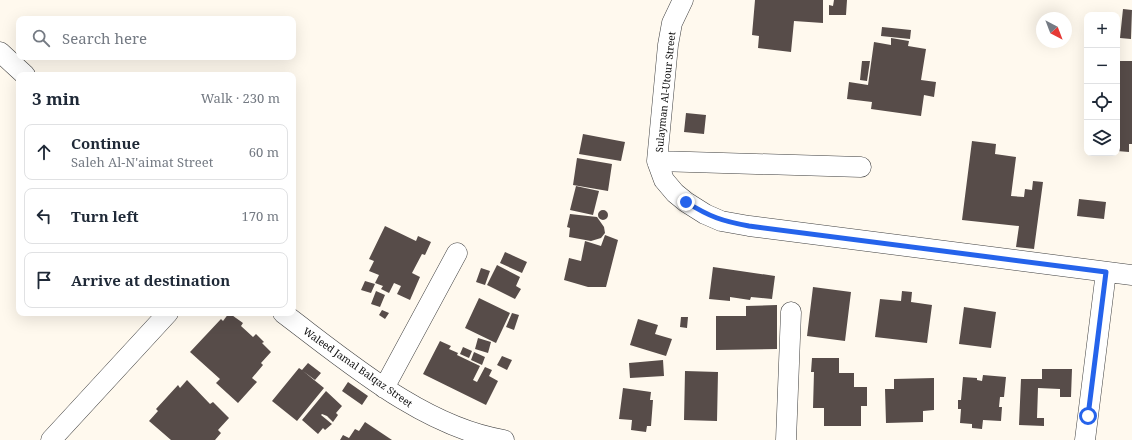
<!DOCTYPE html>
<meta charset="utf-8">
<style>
:root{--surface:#fff;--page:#f2f2f3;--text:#1f2937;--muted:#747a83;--line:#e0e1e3}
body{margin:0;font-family:"Noto Serif",serif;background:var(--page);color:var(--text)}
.controls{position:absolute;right:12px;top:12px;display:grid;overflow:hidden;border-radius:8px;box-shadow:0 4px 16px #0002}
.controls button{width:36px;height:36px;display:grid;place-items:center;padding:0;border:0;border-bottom:1px solid var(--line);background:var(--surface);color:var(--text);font:20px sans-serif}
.compass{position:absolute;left:1036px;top:12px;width:36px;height:36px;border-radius:50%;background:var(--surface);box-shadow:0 4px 16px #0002;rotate:138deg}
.stop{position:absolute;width:12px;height:12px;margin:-9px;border:3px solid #2563eb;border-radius:50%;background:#fff}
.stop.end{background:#2563eb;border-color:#fff;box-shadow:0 1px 4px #0008}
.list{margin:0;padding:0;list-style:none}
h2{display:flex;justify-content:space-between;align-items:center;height:52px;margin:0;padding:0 16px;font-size:17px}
h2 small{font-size:13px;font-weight:400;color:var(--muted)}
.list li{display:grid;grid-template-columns:26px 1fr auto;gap:12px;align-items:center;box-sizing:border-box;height:56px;margin:0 8px 8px;padding:0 8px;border:1px solid var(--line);border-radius:8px}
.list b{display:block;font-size:15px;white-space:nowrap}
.list p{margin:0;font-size:13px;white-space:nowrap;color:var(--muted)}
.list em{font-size:13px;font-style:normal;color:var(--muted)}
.icon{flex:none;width:22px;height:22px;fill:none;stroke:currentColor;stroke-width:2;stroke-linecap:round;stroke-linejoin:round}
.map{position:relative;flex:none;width:1132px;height:440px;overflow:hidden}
.search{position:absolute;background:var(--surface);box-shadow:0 4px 16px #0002;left:16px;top:16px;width:280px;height:44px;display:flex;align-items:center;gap:10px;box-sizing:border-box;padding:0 14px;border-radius:8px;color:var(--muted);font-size:15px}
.panel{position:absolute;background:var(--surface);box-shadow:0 4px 16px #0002;left:16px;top:72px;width:280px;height:244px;border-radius:8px}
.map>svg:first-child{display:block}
.building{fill:#574c49}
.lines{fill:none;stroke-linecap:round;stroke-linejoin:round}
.minor-casing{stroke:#404040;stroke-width:21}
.minor{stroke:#fff;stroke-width:20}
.route{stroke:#2563eb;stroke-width:5}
.labels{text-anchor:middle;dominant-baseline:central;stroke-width:4;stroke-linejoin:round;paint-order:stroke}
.street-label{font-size:10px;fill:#0d0d0d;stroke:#fff}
</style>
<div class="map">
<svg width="1132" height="440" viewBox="0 0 1132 440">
<rect width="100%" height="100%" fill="#fff9ee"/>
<!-- building -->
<path class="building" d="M755,0H823V23L794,21L791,52L758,48L759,36L752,35Z
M834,0H847L846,15H829V5L833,6Z
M1123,9L1132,10L1131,39L1120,38Z
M882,27L911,30L910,39L881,36Z
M891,38L909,41L908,46L926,49L921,80L936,82L934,97L924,95L921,116L871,109L872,102L847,99L849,82L868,85L874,42L891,45Z
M862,61H870L867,81L860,80Z
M1120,61H1132V144H1129V152L1117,151V81H1119Z
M686,113L706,115L704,134L684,132Z
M583,134L625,142L621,161L579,154Z
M972,141L996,144L995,154L1016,157L1011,196L1024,197L1025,189L1032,190L1033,181L1043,182L1034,249L1016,247L1019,226L962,220Z
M577,158L612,164L608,191L573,185Z
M576,186L599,191L593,215L570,210Z
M1079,199L1106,202L1104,219L1077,216Z
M598 215a5 5 0 1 1 10 0a5 5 0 1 1-10 0Z
M570,214L597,217L604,227L605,233L601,238L591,241L569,237L570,228L567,227Z
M385,226L416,241L418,236L431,242L425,255L422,254L412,273L420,277L410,300L397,294L401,286L394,283L389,293L381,289L383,286L375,283L379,275L369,271L374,261L369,259Z
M605,235L618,240L606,287H588L564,280L569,258L581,261L585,241L601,246Z
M505,252L527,262L522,273L500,263Z
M497,265L520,277L516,286L521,289L515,299L487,285Z
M713,267L775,276L772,299L751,297L750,300L730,297V301L709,299Z
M481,268L490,271L485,285L476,282Z
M365,281L375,284L371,293L361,290Z
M813,287L851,292L845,341L807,336Z
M376,291L385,295L380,307L371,304Z
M902,291L912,292L911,302L932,305L927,343L875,337L880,299L901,301Z
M479,298L510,313L496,343L465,328Z
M777,305V349L716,350V316H746V306Z
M964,307L996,312L991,348L959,344Z
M382,310L389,313L385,319L379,315Z
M229,313L243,323L241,326L253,337L256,334L264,342L262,343L271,352L261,363L263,365L252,378L257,382L238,403L216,383L220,379L190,352L221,319L223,321Z
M512,313L519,315L514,330L506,327Z
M681,317H688L687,328L680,327Z
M638,319L658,325L655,334L672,339L666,356L630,345Z
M478,338L491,342L488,353L475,349Z
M440,341L451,346L449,349L458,353L457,355L480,366L473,380L477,382L485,367L492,370L489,376L498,381L486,405L423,374Z
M463,347L472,351L469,358L460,354Z
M474,352L485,357L482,365L471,360Z
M502,356L512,360L507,370L497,365Z
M812,358H839V373H854V387H867V406H861V426H824V408H813L814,372H811Z
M663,360L664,376L630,378L629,363Z
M308,363L321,373L315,380L303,371L324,388L297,421L272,401L299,368L302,370Z
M1042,369H1072L1071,397H1060V389L1038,388L1037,418H1044V426L1019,425L1021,379H1042Z
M685,371L718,372L717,421L684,420Z
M983,375L1006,377L1004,397H1000L999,407H1002L1001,421L983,420L982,429L972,428V424L960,423L961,409H958V400H961L963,377L977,378V380L982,381Z
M934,378V410L923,411V422L886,423L885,389H894V379Z
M187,380L210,404L213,402L229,418L218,430L221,433L215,440H171L149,421L158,411L156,409L178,385L180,388Z
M348,382L368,396L362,405L342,391Z
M623,388L651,392L650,400H653L651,426H647L646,432L631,430L632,420L619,419Z
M326,391L342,406L336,413L338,415L333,422L327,416L322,414L321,415L332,424L325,430L323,428L318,434L302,420Z
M365,422L392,440H340L343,435L349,438L355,429L359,431Z"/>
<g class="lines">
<defs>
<path id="minor" d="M683,0L672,23L668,45L657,161L664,180L675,193L686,202L705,214L721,221L749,226L1132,275
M0,52L25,75
M657,161L861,167
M283,313C347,361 423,427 504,440
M384,388L457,253
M51,440L168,313
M786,440L791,312
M1085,440L1106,272"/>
</defs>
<!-- minor casing -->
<use href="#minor" class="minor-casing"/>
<!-- minor -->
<use href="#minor" class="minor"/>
</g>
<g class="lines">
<!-- route -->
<path class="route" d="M686,202C710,217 722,221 749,226L1106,272L1088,416"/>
</g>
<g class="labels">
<!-- street labels -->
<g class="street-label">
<text transform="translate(665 92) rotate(-84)">Sulayman Al-Utour Street</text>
<text transform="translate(358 367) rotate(35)">Waleed Jamal Balqaz Street</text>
</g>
</g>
</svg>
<div class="controls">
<button>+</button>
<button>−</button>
<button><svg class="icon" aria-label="locate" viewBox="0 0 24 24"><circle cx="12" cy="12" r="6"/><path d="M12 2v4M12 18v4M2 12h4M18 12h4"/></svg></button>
<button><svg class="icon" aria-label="layers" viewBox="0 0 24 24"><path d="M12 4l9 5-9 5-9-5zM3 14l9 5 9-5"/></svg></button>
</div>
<svg class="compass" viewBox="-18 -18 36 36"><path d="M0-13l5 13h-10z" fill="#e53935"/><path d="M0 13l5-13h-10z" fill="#747a83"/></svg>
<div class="stop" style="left:1088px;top:416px"></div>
<div class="stop end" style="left:686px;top:202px"></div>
<div class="search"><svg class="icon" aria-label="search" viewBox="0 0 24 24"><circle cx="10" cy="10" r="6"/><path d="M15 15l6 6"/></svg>Search here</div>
<section class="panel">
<h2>3 min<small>Walk · 230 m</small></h2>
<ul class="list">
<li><svg class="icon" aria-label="ahead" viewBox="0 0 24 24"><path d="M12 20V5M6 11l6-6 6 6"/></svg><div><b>Continue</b><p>Saleh Al-N'aimat Street</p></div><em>60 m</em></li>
<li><svg class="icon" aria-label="left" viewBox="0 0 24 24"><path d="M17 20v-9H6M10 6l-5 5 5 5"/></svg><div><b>Turn left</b></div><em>170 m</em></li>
<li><svg class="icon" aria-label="arrive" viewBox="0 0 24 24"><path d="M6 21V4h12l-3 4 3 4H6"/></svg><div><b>Arrive at destination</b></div></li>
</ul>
</section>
</div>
